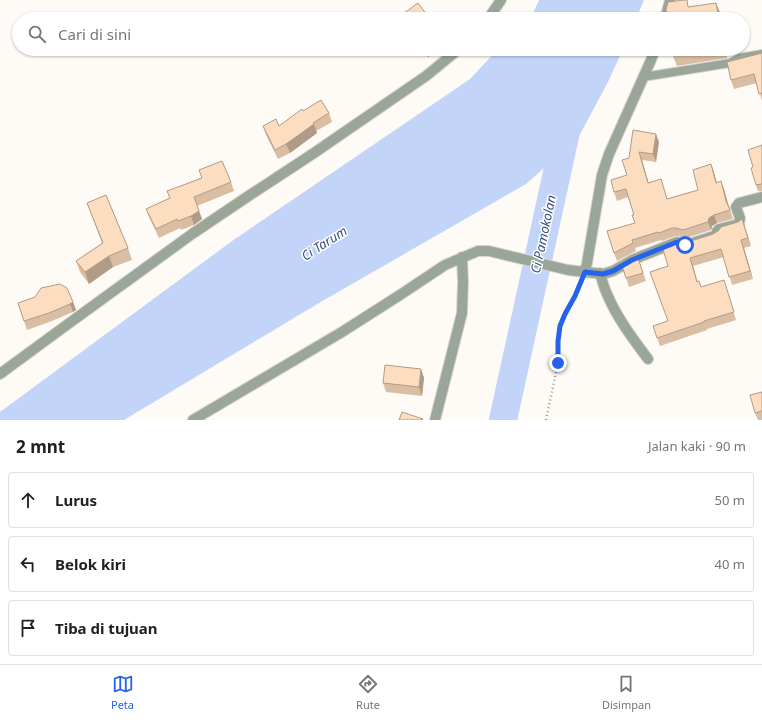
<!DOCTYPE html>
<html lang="id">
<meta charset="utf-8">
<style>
:root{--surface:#fff;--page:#f2f2f2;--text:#202124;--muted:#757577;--line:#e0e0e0;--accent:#2563eb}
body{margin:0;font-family:"Noto Sans",sans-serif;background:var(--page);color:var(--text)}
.stop{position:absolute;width:12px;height:12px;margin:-9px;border:3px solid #2563eb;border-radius:50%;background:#fff}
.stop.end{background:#2563eb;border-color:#fff;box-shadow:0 1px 4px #0008}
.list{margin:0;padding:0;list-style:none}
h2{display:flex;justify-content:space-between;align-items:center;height:52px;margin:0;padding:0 16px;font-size:17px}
h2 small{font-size:13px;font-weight:400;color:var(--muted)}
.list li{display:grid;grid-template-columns:26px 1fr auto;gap:12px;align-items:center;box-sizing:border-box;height:56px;margin:0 8px 8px;padding:0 8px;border:1px solid var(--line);border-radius:4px}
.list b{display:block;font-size:15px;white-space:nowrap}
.list em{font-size:13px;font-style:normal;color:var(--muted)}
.icon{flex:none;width:22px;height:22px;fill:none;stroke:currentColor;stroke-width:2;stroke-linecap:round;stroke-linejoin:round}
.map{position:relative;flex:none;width:762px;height:420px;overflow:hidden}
.search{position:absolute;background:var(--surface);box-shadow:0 1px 3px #0004;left:12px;right:12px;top:12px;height:44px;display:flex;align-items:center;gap:10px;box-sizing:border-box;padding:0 14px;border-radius:22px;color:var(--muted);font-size:15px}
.sheet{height:244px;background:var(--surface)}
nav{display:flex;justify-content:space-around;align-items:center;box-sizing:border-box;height:56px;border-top:1px solid var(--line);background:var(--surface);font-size:11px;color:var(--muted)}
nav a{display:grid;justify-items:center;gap:2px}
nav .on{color:var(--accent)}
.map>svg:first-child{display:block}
.water{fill:#c2d5f9}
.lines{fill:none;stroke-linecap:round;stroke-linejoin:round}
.river{stroke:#c2d5f9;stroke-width:28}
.lane-casing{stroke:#dad5d1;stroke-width:10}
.street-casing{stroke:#dad5d1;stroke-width:12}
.path{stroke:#a09b96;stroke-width:2.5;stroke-dasharray:1 3;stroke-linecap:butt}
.lane{stroke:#9aa698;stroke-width:8}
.street{stroke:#9aa698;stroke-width:10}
.wall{fill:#dabea4}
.shaded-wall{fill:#b19b86}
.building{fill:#fdddbf;stroke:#b19b86}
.route{stroke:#2563eb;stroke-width:5}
.labels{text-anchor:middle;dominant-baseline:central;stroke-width:3;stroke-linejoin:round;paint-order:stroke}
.water-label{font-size:13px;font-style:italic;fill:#38507f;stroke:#fff}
</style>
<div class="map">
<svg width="762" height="420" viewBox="0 0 762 420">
<rect width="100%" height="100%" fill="#fefaf6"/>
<!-- water -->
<path class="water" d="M539,0H644L636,19H527L533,13Z
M498,49H623L608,82L578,138L526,184L319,303L124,420H0V412L232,241L470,79Z"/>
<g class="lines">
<!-- river -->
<path class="river" d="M503,420L584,49"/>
<defs>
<path id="lane" d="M643,77L730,63L739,58L762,54"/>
<path id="street" d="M488,19L501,0
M665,19L670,0
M585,272L603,274L613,271L632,260L677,242L686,245L714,236L717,234V231L719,229L739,224L740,218L736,207L739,203L762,197
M600,273C602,280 604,288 607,294C617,318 633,339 648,359
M0,374L68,324L192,234L247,197L314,153L426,76L459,49
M193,420L342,332L403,293L445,265L478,251H489L568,270L585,272L587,263L602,175L609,154L651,60L655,49
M435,420L462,313L463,282L462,257"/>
</defs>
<!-- lane casing -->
<use href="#lane" class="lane-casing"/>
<!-- street casing -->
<use href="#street" class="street-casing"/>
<!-- path -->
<path class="path" d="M546,420L558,363V341L560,326L580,284"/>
<!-- lane -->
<use href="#lane" class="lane"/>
<!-- street -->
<use href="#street" class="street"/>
</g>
<!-- wall -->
<path class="wall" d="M422,49H439L428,57Z
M671,49H726L727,58L677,66L672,54Z
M762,53V101L757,83L734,89L731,80Z
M303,111L329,113L332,122L316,131L317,133L290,153L278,159L266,135L263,126H279Z
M659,142L656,162L642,160L648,183L661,179L667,199L698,190L711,164L716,183L724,189L729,206L733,219L717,223L712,226L711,230L686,238L679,236H675L662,241L661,240L635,248L636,251L617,261L614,253L635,223L634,215L628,197L617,201L614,192L627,175L629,158Z
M762,145V191H758L756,185L753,167Z
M202,178L231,182L234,191L197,206L202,219L194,225L181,230L180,228L159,238L149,217L146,209L170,198Z
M87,203L128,248L132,260L113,267L89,284L80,272L76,261L102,243Z
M742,219L751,246L744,248L753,279L732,285L724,257L693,266L697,282L701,287L724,280L736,320L707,329V330L660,346L653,326L668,321V266L681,243H685L713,234L738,222Z
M637,255L646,281L629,287L626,278Z
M73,302L76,310L73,312L52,321L27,330L18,303Z
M421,369L424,378L422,396L386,392L383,383Z
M762,392V420H758L755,413Z"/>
<!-- shaded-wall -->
<path class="shaded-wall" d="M716,3L721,15V19H719Z
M425,49H439L428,57Z
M724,49H726L727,58Z
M314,124L317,133L290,153L286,144Z
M656,134L659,142L656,162L653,154Z
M639,152L642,160L651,191L648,183Z
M711,164L714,172L719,191L716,183Z
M721,181L724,189L729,209L726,201Z
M199,211L202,219L194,225L191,216Z
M714,215L717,223L712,226L711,230L708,222L709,218Z
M742,219L745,227L751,246L748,238Z
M741,240L744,248L753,279L750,271Z
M109,256L113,267L89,284L85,272Z
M690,258L693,266L700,290L697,282Z
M73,302L76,310L73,312L70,304Z
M421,369L424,378L422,396L419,387Z"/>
<!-- building -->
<path class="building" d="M684,0H687L688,7L716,3L719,19H667L666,10L668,2Z
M418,3L430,19H403L400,16Z
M671,49H702L672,54Z
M762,53V93L759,94L754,74L731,80L727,62Z
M321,100L329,113L313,123L314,124L286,144L275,150L263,126L276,119L279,126L302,109L303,111Z
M633,130L656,134L653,154L639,152L648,183L661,179L667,199L698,190L693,170L711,164L716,183L721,181L726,201L730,210L714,215L709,218L708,222L683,230L676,228H672L659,233L658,232L632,240L633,243L614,253L607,231L635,223L632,215H634L626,189L614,192L611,180L627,175L622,160L629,158Z
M762,145V184H761L756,185L751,168L753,167L748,150Z
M222,161L231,182L194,197L199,211L191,216L178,221L177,219L156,229L146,209L170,198L167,191L202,178L199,170Z
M106,195L128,248L109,256L85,272L76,261L103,243L87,203Z
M742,219L748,238L741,240L750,271L729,277L721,249L690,258L697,282L699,281L701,287L724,280L734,312L704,321V322L657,338L653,326L668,321L650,272L668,266L662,246L674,241L681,243H685L713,234L718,231L721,227L738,222Z
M637,255L643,273L626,278L621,263Z
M60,284L67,288L73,302L70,304L49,313L24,321L18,303L35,297L41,288Z
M385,365L421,369L419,387L383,383Z
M762,392V411L755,413L750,395Z
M402,412L423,419L422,420H399Z"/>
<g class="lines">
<!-- route -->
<path class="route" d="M558,363V341L560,326L565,314L575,296L585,272L603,274L613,271L632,260L677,242L685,245"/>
</g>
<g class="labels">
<!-- water labels -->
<g class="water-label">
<text transform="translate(543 234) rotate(-78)">Ci Pamokolan</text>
<text transform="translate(324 243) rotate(-33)">Ci Tarum</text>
</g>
</g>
</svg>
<div class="stop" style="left:685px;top:245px"></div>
<div class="stop end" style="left:558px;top:363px"></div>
<div class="search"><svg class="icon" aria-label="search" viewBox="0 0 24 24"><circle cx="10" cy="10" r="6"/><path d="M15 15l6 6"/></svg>Cari di sini</div>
</div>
<section class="sheet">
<h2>2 mnt<small>Jalan kaki · 90 m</small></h2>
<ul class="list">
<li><svg class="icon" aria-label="ahead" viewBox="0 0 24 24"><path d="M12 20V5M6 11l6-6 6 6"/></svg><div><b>Lurus</b></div><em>50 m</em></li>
<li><svg class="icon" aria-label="left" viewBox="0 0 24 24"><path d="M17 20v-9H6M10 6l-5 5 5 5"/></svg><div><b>Belok kiri</b></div><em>40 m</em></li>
<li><svg class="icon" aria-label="arrive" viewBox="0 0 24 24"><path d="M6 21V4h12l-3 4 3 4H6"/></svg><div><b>Tiba di tujuan</b></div></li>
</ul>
</section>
<nav>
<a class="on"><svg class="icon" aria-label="map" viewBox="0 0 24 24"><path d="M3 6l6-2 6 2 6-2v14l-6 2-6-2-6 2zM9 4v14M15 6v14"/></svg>Peta</a>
<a><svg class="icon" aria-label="directions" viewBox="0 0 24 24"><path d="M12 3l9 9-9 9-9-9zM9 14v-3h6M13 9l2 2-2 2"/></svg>Rute</a>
<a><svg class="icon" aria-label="saved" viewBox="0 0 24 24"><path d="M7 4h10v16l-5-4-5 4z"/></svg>Disimpan</a>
</nav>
